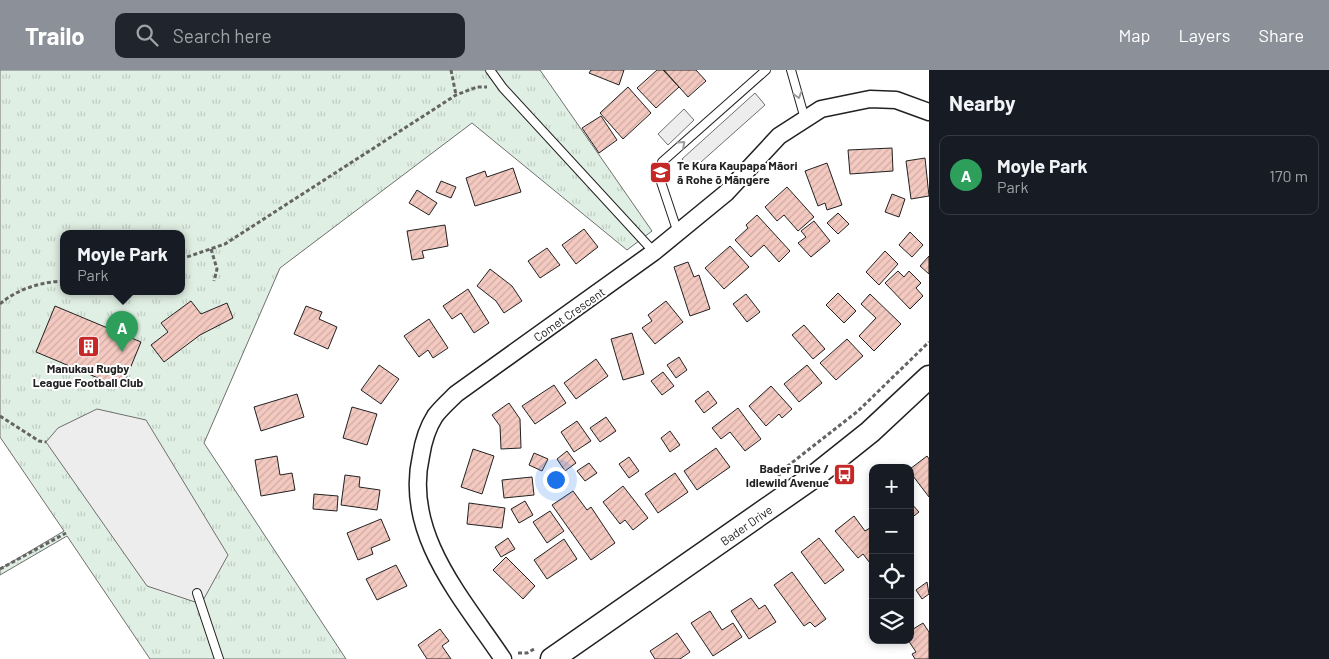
<!DOCTYPE html>
<meta charset="utf-8">
<style>
:root{--surface:#171b24;--page:#20242c;--text:#f1f3f6;--muted:#9ea1a6;--line:#363941;--accent:#8c9099}
body{margin:0;font-family:Barlow,sans-serif;background:var(--page);color:var(--text)}
.controls{position:absolute;right:15px;bottom:15px;display:grid;overflow:hidden;border-radius:10px;box-shadow:0 2px 8px #0003}
.controls button{width:45px;height:45px;display:grid;place-items:center;padding:0;border:0;border-bottom:1px solid var(--line);background:var(--surface);color:var(--text);font:25px sans-serif}
.you{position:absolute;left:555px;top:409px;width:18px;height:18px;margin:-12px;border:4px solid #fff;border-radius:50%;background:#1a73e8;box-shadow:0 0 0 8px #1a73e833}
.badge{display:grid;place-items:center;width:32px;height:32px;border-radius:50%;background:var(--accent);color:#fff;font-size:16px;font-weight:700}
.pin{position:absolute;translate:-50% -41px;filter:drop-shadow(0 1px 2px #0008)}
.pin::after{content:'';position:absolute;top:26px;width:18px;height:15px;background:inherit;clip-path:polygon(0 0,100% 0,50% 100%)}
.popup{position:absolute;left:60px;top:160px;width:125px;height:65px;box-sizing:border-box;display:grid;place-content:center;border-radius:10px;background:var(--surface);filter:drop-shadow(0 1px 4px #0005);font-size:16px;white-space:nowrap;color:var(--muted)}
.popup b{font-size:19px;color:var(--text)}
.popup::after{content:'';position:absolute;left:50%;top:100%;margin-left:-10px;border:10px solid transparent;border-top-color:var(--surface)}
.list{margin:0;padding:0;list-style:none}
h2{display:flex;justify-content:space-between;align-items:center;height:65px;margin:0;padding:0 20px;font-size:21px}
h2 small{font-size:16px;font-weight:400;color:var(--muted)}
.list li{display:grid;grid-template-columns:32px 1fr auto;gap:15px;align-items:center;box-sizing:border-box;height:80px;margin:0 10px 10px;padding:0 10px;border:1px solid var(--line);border-radius:10px}
.list b{display:block;font-size:19px;white-space:nowrap}
.list p{margin:0;font-size:16px;white-space:nowrap;color:var(--muted)}
.list em{font-size:16px;font-style:normal;color:var(--muted)}
.icon{flex:none;width:28px;height:28px;fill:none;stroke:currentColor;stroke-width:2;stroke-linecap:round;stroke-linejoin:round}
.map{position:relative;flex:none;width:929px;height:589px;overflow:hidden}
header{display:flex;align-items:center;gap:30px;box-sizing:border-box;height:70px;padding:0 25px;background:var(--accent);color:#fff}
header strong{font-size:24px}
nav{display:flex;gap:28px;margin-inline-start:auto;font-size:18px}
.search{width:350px;height:45px;background:var(--page);display:flex;align-items:center;gap:12px;box-sizing:border-box;padding:0 18px;border-radius:10px;color:var(--muted);font-size:19px}
main{display:flex}
aside{flex:1;background:var(--surface)}
.map>svg:first-child{display:block}
.park{fill:url(#park-tufts);stroke:#6f6f6f;fill-rule:evenodd}
.parking{fill:#ededed;stroke:#6f6f6f}
.building{fill:url(#building-hatch);stroke:#222}
.lines{fill:none;stroke-linecap:round;stroke-linejoin:round}
.lane-casing{stroke:#222;stroke-width:10}
.street-casing{stroke:#222;stroke-width:19}
.secondary-casing{stroke:#222;stroke-width:25}
.path{stroke:#646464;stroke-width:3;stroke-dasharray:4 2.5;stroke-linecap:butt}
.lane{stroke:#fff;stroke-width:8}
.street{stroke:#fff;stroke-width:16}
.secondary{stroke:#fff;stroke-width:22}
.oneway{stroke:#9c9c9c}
.labels{text-anchor:middle;dominant-baseline:central;stroke-width:4;stroke-linejoin:round;paint-order:stroke}
.poi-label{font-size:12px;font-weight:bold;fill:#222;stroke:#fff;text-anchor:start}
.street-label{font-size:12px;fill:#222;stroke:#fff}
</style>
<header>
<strong>Trailo</strong>
<div class="search"><svg class="icon" aria-label="search" viewBox="0 0 24 24"><circle cx="10" cy="10" r="6"/><path d="M15 15l6 6"/></svg>Search here</div>
<nav><a>Map</a><a>Layers</a><a>Share</a></nav>
</header>
<main>
<div class="map">
<svg width="929" height="589" viewBox="0 0 929 589">
<defs>
<pattern id="park-tufts" width="24" height="20" patternUnits="userSpaceOnUse" patternTransform="scale(1.25)"><rect width="24" height="20" fill="#e0efe3"/><path d="M3 7l-1-3M5 7V3M7 7l1-3M15 17l-1-3M17 17v-4M19 17l1-3" fill="none" stroke="#c0cdc2"/></pattern>
<pattern id="building-hatch" width="6" height="6" patternUnits="userSpaceOnUse" patternTransform="scale(1.25)"><rect width="6" height="6" fill="#f3c9c0"/><path d="M-1 1l2-2M0 6l6-6M5 7l2-2" fill="none" stroke="#d0aca5"/></pattern>
</defs>
<rect width="100%" height="100%" fill="#fff"/>
<!-- park -->
<path class="park" d="M0,0H540L652,161L627,180L472,53L280,198L204,373L346,589H150L67,466L0,505V499L64,461L0,367ZM63,163H181V221H63Z"/>
<!-- parking -->
<path class="parking" d="M755,23L765,35L692,100L682,89Z
M684,39L694,50L668,75L658,64Z
M97,339L146,350L228,485L201,534L147,516L46,372L58,358Z"/>
<!-- building -->
<path class="building" d="M591,0H624L619,15L589,3Z
M657,0H663L679,17L656,38L637,18Z
M664,0H696L706,11L688,27Z
M628,17L651,43L623,69L600,43Z
M601,46L617,70L599,83L582,58Z
M892,78L893,101L850,104L848,80Z
M925,88L929,126L911,129L906,91Z
M827,93L842,135L827,140L825,133L818,136L805,101Z
M513,98L521,122L475,136L466,108L485,101L487,107Z
M441,111L456,117L451,128L436,122Z
M787,117L814,147L798,161L784,145L777,151L765,137Z
M417,120L437,133L429,145L409,133Z
M892,124L905,129L899,147L885,142Z
M838,143L849,154L838,164L827,153Z
M757,145L790,181L779,192L764,175L751,187L735,170L748,158L746,155Z
M814,151L830,171L811,187L798,173L806,167L801,161Z
M445,155L448,176L422,181L424,188L412,190L407,161Z
M584,159L598,177L576,194L562,175Z
M910,162L923,175L912,187L899,175Z
M730,176L749,197L724,219L705,198Z
M547,178L560,195L540,208L528,191Z
M885,181L898,194L879,215L866,202Z
M929,186V204L920,196Z
M688,192L694,207L699,205L710,239L690,246L674,197Z
M490,199L512,216L522,231L504,243L496,231L477,216Z
M898,201L904,207L909,201L921,213L916,218L923,226L910,239L885,213Z
M468,219L489,253L474,263L461,243L452,249L443,236Z
M838,223L856,241L844,253L826,235Z
M746,224L760,242L747,252L733,234Z
M870,224L901,254L874,281L859,266L876,248L861,234Z
M191,231L201,244L227,233L233,248L200,265L164,292L151,275L168,262L161,253Z
M666,231L683,252L655,274L642,258L652,251L648,245Z
M55,236L141,272L122,318L36,282Z
M306,236L322,242L319,249L337,257L328,279L294,264Z
M429,249L448,278L433,288L428,280L419,287L404,266Z
M804,255L825,279L813,289L792,265Z
M632,263L644,304L623,310L611,269Z
M847,269L863,286L836,310L820,293Z
M679,287L687,300L676,308L667,295Z
M596,289L608,306L576,329L564,313Z
M379,295L399,309L381,334L361,320Z
M807,295L822,313L799,332L784,314Z
M663,302L674,316L662,325L651,311Z
M554,315L566,333L535,354L522,336Z
M771,316L792,339L782,348L779,344L766,356L749,336Z
M708,321L717,333L704,343L695,331Z
M297,324L304,347L261,361L254,337Z
M509,333L520,349L521,378L501,379L500,356L492,345Z
M352,337L377,344L367,375L343,368Z
M738,338L761,369L745,381L730,362L721,369L712,358Z
M606,347L616,361L600,372L590,358Z
M577,351L591,371L574,382L561,362Z
M670,361L680,375L670,382L661,368Z
M716,378L730,397L697,420L684,401Z
M473,379L494,386L482,424L461,417Z
M567,381L576,393L565,401L557,389Z
M534,383L548,389L542,401L529,395Z
M277,386L280,405L292,403L295,420L261,426L255,390Z
M927,386L929,389V427L910,402V399Z
M629,387L639,401L629,408L619,394Z
M589,393L597,403L585,411L577,401Z
M675,403L688,422L658,443L645,424Z
M345,405L360,407L359,417L380,420L377,440L341,435Z
M532,407L534,425L504,428L502,410Z
M623,416L648,448L633,460L625,450L620,454L603,432Z
M573,421L587,440L591,437L615,473L591,490L552,435Z
M314,424L338,426L337,441L313,439Z
M525,431L533,445L519,453L511,439Z
M910,432L919,442L910,449Z
M469,433L505,438L502,458L467,454Z
M550,441L564,461L547,473L533,452Z
M854,446L865,461L873,456V497L863,484L858,488L835,461Z
M381,449L390,470L371,478L373,484L358,490L347,463Z
M508,468L515,479L501,487L495,477Z
M819,468L844,500L825,514L801,482Z
M564,469L577,489L547,509L534,490Z
M506,487L535,516L523,529L493,500Z
M396,495L407,516L377,530L366,509Z
M792,502L826,549L815,557L810,552L804,556L774,515Z
M927,512L929,524L922,529L916,520Z
M751,528L759,539L765,535L776,552L749,569L731,541Z
M710,541L722,560L733,553L742,567L713,586L691,553Z
M923,553L929,562V589H915L912,584L916,582L908,570H910V561Z
M440,559L449,571L442,576L451,589H427L418,575Z
M677,563L690,582L680,589H655L650,581Z"/>
<g class="lines">
<defs>
<path id="lane" d="M490,0L503,18L654,182
M791,0L805,49
M678,163L659,106L662,92L766,0
M197,523L219,589"/>
<path id="street" d="M503,589C463,529 403,464 421,386C423,373 428,357 435,346C441,338 449,331 456,324L654,182L726,123L779,66L821,39L870,29L896,30L929,42"/>
<path id="secondary" d="M552,589L816,405L870,362L929,307"/>
</defs>
<!-- lane casing -->
<use href="#lane" class="lane-casing"/>
<!-- street casing -->
<use href="#street" class="street-casing"/>
<!-- secondary casing -->
<use href="#secondary" class="secondary-casing"/>
<!-- path -->
<path class="path" d="M451,0L456,25
M211,179L217,199L214,211
M181,189L225,174L456,25L477,17H487
M0,234C17,219 41,212 63,211
M0,346L39,371L46,372
M779,406L780,402L858,341L929,272
M0,499L66,463
M518,583H527L536,578"/>
<!-- lane -->
<use href="#lane" class="lane"/>
<!-- street -->
<use href="#street" class="street"/>
<!-- secondary -->
<use href="#secondary" class="secondary"/>
</g>
<!-- one-way arrows -->
<defs><path id="oneway-chevron" d="M-2-3.5L2.5 0L-2 3.5" fill="none" stroke-width="1.6" stroke-linecap="round" stroke-linejoin="round" transform="scale(1.25)"/></defs>
<g class="oneway">
<use href="#oneway-chevron" transform="translate(798 25) rotate(74)"/>
<use href="#oneway-chevron" transform="translate(682 74) rotate(-42)"/>
</g>
<!-- icons -->
<defs>
<symbol id="school-square" viewBox="-11 -11 22 22"><rect x="-9" y="-9" width="18" height="18" rx="4" fill="#c62828" stroke="#fff"/><path d="M0-5L7-2L0 1L-7-2ZM-4 1L0 2.5L4 1V4Q0 6-4 4Z" fill="#fff"/></symbol>
<symbol id="building-square" viewBox="-11 -11 22 22"><rect x="-9" y="-9" width="18" height="18" rx="4" fill="#c62828" stroke="#fff"/><path d="M-4-6H4V6H1V3H-1V6H-4ZM-2.5-4.3h1.7v1.8h-1.7ZM.8-4.3h1.7v1.8H.8ZM-2.5-1h1.7V.8h-1.7ZM.8-1h1.7V.8H.8Z" fill="#fff"/></symbol>
<symbol id="bus-square" viewBox="-11 -11 22 22"><rect x="-9" y="-9" width="18" height="18" rx="4" fill="#c62828" stroke="#fff"/><path d="M-5-6H5V4H4V6H2V4H-2V6H-4V4H-5ZM-3.5-4V0h7V-4ZM-3.5 1.2v1.5H-2V1.2ZM2 1.2v1.5H3.5V1.2Z" fill="#fff"/></symbol>
</defs>
<g fill-rule="evenodd">
<use href="#school-square" x="648" y="90" width="25" height="25"/>
<use href="#building-square" x="76" y="264" width="25" height="25"/>
<use href="#bus-square" x="832" y="392" width="25" height="25"/>
</g>
<g class="labels">
<!-- poi labels -->
<g class="poi-label">
<text x="677" y="95">Te Kura Kaupapa Māori<tspan x="677" dy="14">ā Rohe ō Māngere</tspan></text>
<text x="88" y="298" text-anchor="middle">Manukau Rugby<tspan x="88" dy="14">League Football Club</tspan></text>
<text x="829" y="398" text-anchor="end">Bader Drive /<tspan x="829" dy="14">Idlewild Avenue</tspan></text>
</g>
<!-- street labels -->
<g class="street-label">
<text transform="translate(569 244) rotate(-35)">Comet Crescent</text>
<text transform="translate(746 455) rotate(-35)">Bader Drive</text>
</g>
</g>
</svg>
<div class="controls">
<button>+</button>
<button>−</button>
<button><svg class="icon" aria-label="locate" viewBox="0 0 24 24"><circle cx="12" cy="12" r="6"/><path d="M12 2v4M12 18v4M2 12h4M18 12h4"/></svg></button>
<button><svg class="icon" aria-label="layers" viewBox="0 0 24 24"><path d="M12 4l9 5-9 5-9-5zM3 14l9 5 9-5"/></svg></button>
</div>
<div class="you"></div>
<div class="pin badge" style="left:122px;top:282px;background:#2e9e5b">A</div>
<div class="popup"><b>Moyle Park</b>Park</div>
</div>
<aside>
<h2>Nearby<small></small></h2>
<ul class="list">
<li><span class="badge" style="background:#2e9e5b">A</span><div><b>Moyle Park</b><p>Park</p></div><em>170 m</em></li>
</ul>
</aside>
</main>
